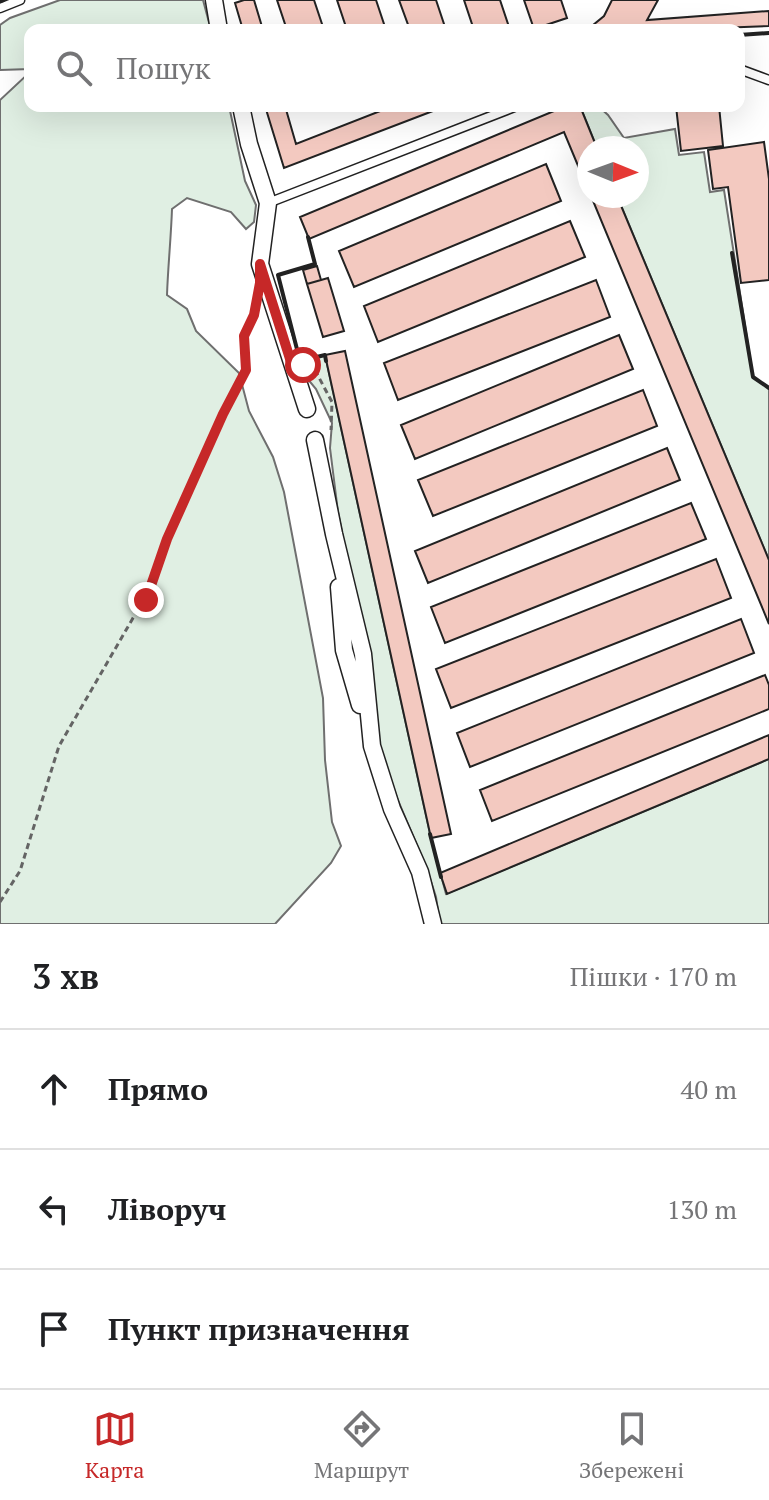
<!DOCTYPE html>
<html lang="uk">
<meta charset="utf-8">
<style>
:root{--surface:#fff;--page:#f2f2f2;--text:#202124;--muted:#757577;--line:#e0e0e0;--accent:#c62828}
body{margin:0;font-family:"PT Serif",serif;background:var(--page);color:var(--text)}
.compass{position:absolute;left:577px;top:136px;width:72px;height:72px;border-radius:50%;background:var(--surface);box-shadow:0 8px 32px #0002;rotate:91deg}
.stop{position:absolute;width:24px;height:24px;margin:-18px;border:6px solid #c62828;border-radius:50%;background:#fff}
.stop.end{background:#c62828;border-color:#fff;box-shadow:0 2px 8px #0008}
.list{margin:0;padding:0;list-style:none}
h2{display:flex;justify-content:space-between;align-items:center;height:104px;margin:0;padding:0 32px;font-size:34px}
h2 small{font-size:26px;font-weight:400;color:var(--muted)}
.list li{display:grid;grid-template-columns:52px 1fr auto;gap:24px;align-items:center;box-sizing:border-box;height:120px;padding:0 32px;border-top:2px solid var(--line)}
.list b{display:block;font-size:30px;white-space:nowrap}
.list em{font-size:26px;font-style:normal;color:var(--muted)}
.icon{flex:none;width:44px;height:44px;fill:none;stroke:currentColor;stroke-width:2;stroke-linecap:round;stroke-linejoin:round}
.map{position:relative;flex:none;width:769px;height:924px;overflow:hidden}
.search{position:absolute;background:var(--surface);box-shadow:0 8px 32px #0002;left:24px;right:24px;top:24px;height:88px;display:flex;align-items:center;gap:20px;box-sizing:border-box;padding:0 28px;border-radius:16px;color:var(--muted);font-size:30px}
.sheet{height:464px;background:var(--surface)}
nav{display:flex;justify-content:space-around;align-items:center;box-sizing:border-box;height:112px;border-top:2px solid var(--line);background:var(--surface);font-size:22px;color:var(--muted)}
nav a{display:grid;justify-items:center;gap:4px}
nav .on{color:var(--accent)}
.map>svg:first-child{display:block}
.green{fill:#e0efe3;stroke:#6f6f6f;stroke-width:2}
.building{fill:#f3c9c0;stroke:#222;stroke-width:2}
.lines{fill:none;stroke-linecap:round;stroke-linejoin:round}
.service-casing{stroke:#222;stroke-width:11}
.minor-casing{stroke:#222;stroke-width:19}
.path{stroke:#646464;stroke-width:3;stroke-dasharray:6 4;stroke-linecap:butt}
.service{stroke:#fff;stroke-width:8}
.minor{stroke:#fff;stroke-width:16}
.wall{stroke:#222;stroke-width:4}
.route{stroke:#c62828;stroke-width:10}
</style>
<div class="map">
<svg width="769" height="924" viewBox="0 0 769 924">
<rect width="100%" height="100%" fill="#fff"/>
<!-- green -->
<path class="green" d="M60,0H203L211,30H30V69L0,70V25L10,18Z
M30,72V106H229L245,181L256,205L254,222L246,229L231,212L187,198L172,209C171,238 168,266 167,295L187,309L196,331L239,373L249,411L273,457L284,492L323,698L325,760L332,822L341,846L331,863L275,924H0V100Z
M580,106H598L608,115L624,138L675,129L679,155L704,152L710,192L724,190L753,377L769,388V560L617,196H637V148H597Z
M325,355L431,838L446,894L769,759V924H440L436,897L427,869L397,798L379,745L371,666L359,605L348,564L338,512L330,448L332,423L316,389L302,372L300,361Z"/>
<!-- building -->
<path class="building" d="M244,0H254L263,30H243L235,3Z
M277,0H314L324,30H287Z
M337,0H376L386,30H347Z
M399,0H436L446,30H410Z
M464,0H500L510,30H474Z
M524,0H561L567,18L534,29Z
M612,0H658L647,20L769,11V26L664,30H587L604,16Z
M265,106H285L296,144L393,106H446L284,168Z
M566,106H580L597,148H589V192L564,132L309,239L300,217Z
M676,106H719L723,146L681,151Z
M764,142L769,179V280L741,283L728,187L713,189L708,150Z
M546,164L561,201L354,287L339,251Z
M591,196H617L769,560V624Z
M570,221L585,257L378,342L364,306Z
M317,266L321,280L307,284L303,270Z
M328,278L344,331L323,337L307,284Z
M596,280L610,317L398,400L384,363Z
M619,335L633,369L415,459L401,425Z
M345,351L451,834L431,838L325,355Z
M643,390L657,426L433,516L418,480Z
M667,448L680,480L428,583L415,551Z
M691,503L706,539L445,643L431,607Z
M716,559L731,598L451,708L436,669Z
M741,619L754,653L470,767L457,733Z
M765,675L769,685V709L492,821L480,790Z
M769,735V759L447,894L440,873Z"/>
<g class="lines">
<defs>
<path id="service" d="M0,8L20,0
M739,69L769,80
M268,203L517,106"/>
<path id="minor" d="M214,0L219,30
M241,106L249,144L268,203L260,264L307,409
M315,440L334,534L363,654L372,746L392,809L420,872L433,924
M339,587L344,650L360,705"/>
</defs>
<!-- service casing -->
<use href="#service" class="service-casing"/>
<!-- minor casing -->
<use href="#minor" class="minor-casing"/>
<!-- path -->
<path class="path" d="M314,371L316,372L332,402L331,430
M0,902L20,871L59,746L133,618L146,600L167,539L223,414L246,370L244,336L255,309"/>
<!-- service -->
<use href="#service" class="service"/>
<!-- minor -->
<use href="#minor" class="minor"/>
<!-- wall -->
<path class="wall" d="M0,1L3,0
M739,35L769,33
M308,237L315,264L278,275L300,361L325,355L326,361
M732,253L753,377L769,388
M430,834L441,877"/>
</g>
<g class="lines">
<!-- route -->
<path class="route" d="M146,600L167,539L223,414L246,370L244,336L254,315L260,283V264L291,362L303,365"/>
</g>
</svg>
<svg class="compass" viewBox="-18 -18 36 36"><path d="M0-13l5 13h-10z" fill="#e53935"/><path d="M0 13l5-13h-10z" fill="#757577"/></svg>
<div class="stop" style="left:303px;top:365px"></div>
<div class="stop end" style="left:146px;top:600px"></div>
<div class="search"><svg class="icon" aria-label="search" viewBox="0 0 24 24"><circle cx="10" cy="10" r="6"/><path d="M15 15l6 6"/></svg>Пошук</div>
</div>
<section class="sheet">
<h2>3 хв<small>Пішки · 170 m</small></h2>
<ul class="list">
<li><svg class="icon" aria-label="ahead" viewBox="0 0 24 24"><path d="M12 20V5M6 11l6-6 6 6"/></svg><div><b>Прямо</b></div><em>40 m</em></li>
<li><svg class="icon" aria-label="left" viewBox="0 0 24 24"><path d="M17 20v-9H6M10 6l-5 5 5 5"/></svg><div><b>Ліворуч</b></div><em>130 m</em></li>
<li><svg class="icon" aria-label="arrive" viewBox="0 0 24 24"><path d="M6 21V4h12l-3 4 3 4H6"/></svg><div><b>Пункт призначення</b></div></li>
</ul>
</section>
<nav>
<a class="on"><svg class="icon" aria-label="map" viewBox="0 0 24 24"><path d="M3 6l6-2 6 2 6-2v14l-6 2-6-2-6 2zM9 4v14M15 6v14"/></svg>Карта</a>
<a><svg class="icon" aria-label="directions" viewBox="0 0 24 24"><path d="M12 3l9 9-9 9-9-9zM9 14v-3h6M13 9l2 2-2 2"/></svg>Маршрут</a>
<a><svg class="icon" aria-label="saved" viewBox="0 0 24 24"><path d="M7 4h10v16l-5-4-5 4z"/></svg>Збережені</a>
</nav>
